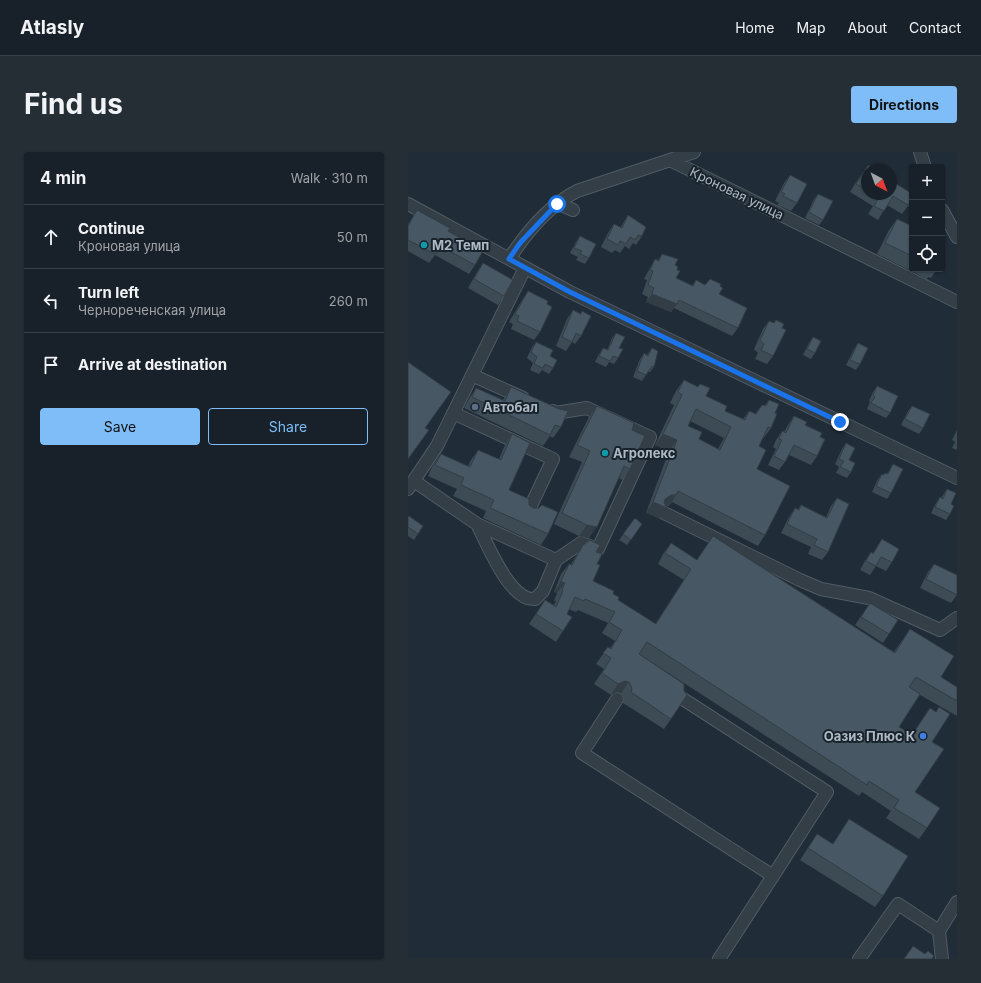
<!DOCTYPE html>
<meta charset="utf-8">
<style>
:root{--surface:#182129;--page:#252e35;--text:#f1f3f6;--muted:#9fa3a8;--line:#363e46;--accent:#7ebdf8}
body{margin:0;font-family:Inter,sans-serif;background:var(--page);color:var(--text)}
.controls{position:absolute;right:12px;top:12px;display:grid;overflow:hidden;border-radius:4px;box-shadow:0 1px 3px #0004}
.controls button{width:36px;height:36px;display:grid;place-items:center;padding:0;border:0;border-bottom:1px solid var(--line);background:var(--surface);color:var(--text);font:20px sans-serif}
.compass{position:absolute;left:453px;top:12px;width:36px;height:36px;border-radius:50%;background:var(--surface);box-shadow:0 1px 3px #0004;rotate:139deg}
.stop{position:absolute;width:12px;height:12px;margin:-9px;border:3px solid #1a73e8;border-radius:50%;background:#fff}
.stop.end{background:#1a73e8;border-color:#fff;box-shadow:0 1px 4px #0008}
.list{margin:0;padding:0;list-style:none}
h2{display:flex;justify-content:space-between;align-items:center;height:52px;margin:0;padding:0 16px;font-size:17px}
h2 small{font-size:13px;font-weight:400;color:var(--muted)}
.list li{display:grid;grid-template-columns:26px 1fr auto;gap:12px;align-items:center;box-sizing:border-box;height:64px;padding:0 16px;border-top:1px solid var(--line)}
.list b{display:block;font-size:15px;white-space:nowrap}
.list p{margin:0;font-size:13px;white-space:nowrap;color:var(--muted)}
.list em{font-size:13px;font-style:normal;color:var(--muted)}
.actions{display:flex;gap:8px;padding:12px 16px}
.actions a{flex:1;padding:9px 0;border:1px solid var(--accent);border-radius:4px;text-align:center;font-size:14px;color:var(--accent)}
.actions .main{background:var(--accent);color:#111}
.icon{flex:none;width:22px;height:22px;fill:none;stroke:currentColor;stroke-width:2;stroke-linecap:round;stroke-linejoin:round}
.map{position:relative;flex:none;width:549px;height:807px;overflow:hidden;border-radius:4px}
header{display:flex;align-items:center;gap:24px;box-sizing:border-box;height:56px;padding:0 20px;background:var(--surface);border-bottom:1px solid var(--line)}
header strong{font-size:19px}
nav{display:flex;gap:22px;margin-inline-start:auto;font-size:14px}
.intro{display:flex;align-items:center;justify-content:space-between;box-sizing:border-box;height:96px;padding:0 24px}
h1{margin:0;font-size:28px}
.button{padding:10px 18px;border-radius:4px;background:var(--accent);color:#111;font-size:14px;font-weight:700}
main{display:flex;gap:24px;padding:0 24px}
aside{flex:1;background:var(--surface);border-radius:4px;box-shadow:0 1px 3px #0004}
.map>svg:first-child{display:block}
.lines{fill:none;stroke-linecap:round;stroke-linejoin:round}
.minor-casing{stroke:#505c65;stroke-width:14}
.minor{stroke:#333e47;stroke-width:12}
.wall{fill:#3d4b55;fill-rule:evenodd}
.shaded-wall{fill:#323d45}
.building{fill:#475763;stroke:#323d45;fill-rule:evenodd}
.route{stroke:#1a73e8;stroke-width:5}
.culture-dot{fill:#0f9aa8;stroke:#19232c;stroke-width:1.5}
.service-dot{fill:#5c6f8a;stroke:#19232c;stroke-width:1.5}
.shop-dot{fill:#3f7fe0;stroke:#19232c;stroke-width:1.5}
.labels{text-anchor:middle;dominant-baseline:central;stroke-width:4;stroke-linejoin:round;paint-order:stroke}
.street-label{font-size:13px;fill:#adb9c4;stroke:#19232c}
.poi-label{font-size:13px;font-weight:bold;fill:#adb9c4;stroke:#19232c;text-anchor:start}
</style>
<header>
<strong>Atlasly</strong>
<nav><a>Home</a><a>Map</a><a>About</a><a>Contact</a></nav>
</header>
<div class="intro"><h1>Find us</h1><a class="button">Directions</a></div>
<main>
<aside>
<h2>4 min<small>Walk · 310 m</small></h2>
<ul class="list">
<li><svg class="icon" aria-label="ahead" viewBox="0 0 24 24"><path d="M12 20V5M6 11l6-6 6 6"/></svg><div><b>Continue</b><p>Кроновая улица</p></div><em>50 m</em></li>
<li><svg class="icon" aria-label="left" viewBox="0 0 24 24"><path d="M17 20v-9H6M10 6l-5 5 5 5"/></svg><div><b>Turn left</b><p>Чернореченская улица</p></div><em>260 m</em></li>
<li><svg class="icon" aria-label="arrive" viewBox="0 0 24 24"><path d="M6 21V4h12l-3 4 3 4H6"/></svg><div><b>Arrive at destination</b></div></li>
</ul>
<div class="actions"><a class="main">Save</a><a>Share</a></div>
</aside>
<div class="map">
<svg width="549" height="807" viewBox="0 0 549 807">
<rect width="100%" height="100%" fill="#202c37"/>
<g class="lines">
<defs>
<path id="minor" d="M512,0L517,15
M262,8L286,0
M149,51L165,58
M0,52L162,140L549,326
M534,58L549,85
M101,107C118,81 141,53 169,39L262,8L549,150
M64,223L115,246
M45,261L145,307L120,360
M6,329L69,372L148,408L173,391L190,397L242,285L179,256L147,261L145,259
M0,337L29,294L117,116
M256,361L392,428L413,437L461,446L532,478L549,466
M69,372C79,391 102,450 127,447L135,439L148,408
M209,547L174,601L365,724L311,807
M275,547L419,640L365,724
M451,807L490,752L531,779
M534,807L531,779L549,750"/>
</defs>
<!-- minor casing -->
<use href="#minor" class="minor-casing"/>
<!-- minor -->
<use href="#minor" class="minor"/>
</g>
<!-- wall -->
<path class="wall" d="M460,13L459,18V42H483L485,30L503,41L504,39V56L500,54L494,62L479,53L470,68L460,62L465,54L442,40L454,21Z
M382,23L389,51L383,59L369,53L371,51L367,49L376,31Z
M410,42L415,68L411,73L397,66L406,47Z
M9,58L40,79L67,113L61,122L27,103L21,111L0,99V72Z
M220,63L234,84L228,93L225,91L221,97L217,94L212,101L207,98L204,101L193,95L200,81L206,72L212,76Z
M489,67L504,74V117H529L523,126L520,125L519,127L469,102L481,78Z
M172,84L181,106L177,112L168,108L170,105L162,101L168,90Z
M254,102L267,113L269,118L268,126L284,134L288,128L297,133L312,134L311,142L330,176L324,184L266,156L263,160L238,150L240,145L234,142L239,128L236,127L242,116L247,107L250,108Z
M75,111L96,144L90,153L60,136L69,120Z
M120,139L139,152L132,180L126,188L103,177L105,172L101,170L114,148Z
M165,158L172,162L174,159L173,184L167,192L164,190L158,199L148,194L159,167Z
M368,168L374,176L365,204L359,212L347,207L350,201L346,197L355,177L361,169L366,171Z
M208,181L211,196L210,206L206,212L201,210L198,215L187,210L191,202L195,196L199,198L204,186Z
M405,185L407,201L403,207L395,203L401,191Z
M128,190L142,204L145,216L141,222L134,218L131,222L122,218L125,211L119,206L124,195Z
M450,191L452,212L448,218L438,213L446,197Z
M244,196L246,215L242,220H240L234,229L225,225L232,207L236,201L239,203Z
M276,228L290,235L292,232L298,244L317,259L335,267L341,259L347,262L354,253L356,254L361,248L367,261L363,276L355,287V286L351,294L349,317L357,383L350,394L264,350L261,354H258L251,366L238,361L261,299L247,293L266,253L262,251L268,239ZM282,269L316,286L310,297L291,287L280,274Z
M469,234L482,261L478,266L459,257L462,250L461,249L465,240Z
M103,235L153,275L145,286L142,284L135,294L56,256L61,247L68,236L95,248Z
M189,254L224,278L222,317L214,328L211,326L181,386L171,384L146,372L174,310L161,305L181,265Z
M504,254L515,276L511,282L493,273L500,259Z
M386,264L412,285L409,304L403,313L381,303L377,310L371,318L360,313L368,297L365,295L368,288L374,279L376,280L380,273Z
M549,278V298L544,296L547,290L544,288Z
M104,282L101,338L121,353L140,382L133,393L75,366L78,359L45,344L49,337L20,324L25,313L33,302L60,314L63,308L70,298L91,307L97,293Z
M438,291L443,320L439,326L428,321L431,315L427,312L434,297Z
M485,312L483,341L479,347L464,340L470,327L474,322L476,323L479,322Z
M539,337L543,352L542,362L538,368L523,361L528,351L532,345L533,346Z
M429,346L420,400L414,408L400,402L403,395L373,381L381,365L387,356L390,357L393,353L418,365L423,354Z
M0,365L15,374L6,388L0,384Z
M227,366L234,372L219,393L211,388Z
M305,384L486,500L502,477L533,525L549,535V564L512,543L491,575L504,583L522,556L524,590L507,640L519,676L511,687L478,666L483,659L454,640L451,644L231,502L263,567L256,577L215,551L216,547L213,541L209,540L203,543L186,532L196,517L188,512L200,495L202,496L207,489L194,481L200,471L170,458L168,460L161,457L159,462L155,479L148,490L121,472L137,448L146,453L148,449H146L149,441L146,440L153,422L161,412H163L168,404L175,393L188,400L189,412L185,429L205,442L210,448L247,472L276,428L250,412L255,402L263,391L289,408Z
M474,387L484,410L478,419L468,414L462,423L452,418L457,409L463,400L465,401Z
M526,412L549,443L543,451L512,436L520,420Z
M462,451L481,482L475,491L447,473Z
M441,667L475,744L467,755L392,708L409,682L425,692Z"/>
<!-- shaded-wall -->
<path class="shaded-wall" d="M244,142L269,152L263,160L238,150Z
M255,282L269,288L261,299L247,293Z
M263,343H268L261,354H255L259,356L251,366L238,361L245,350L257,347Z
M179,373L189,375L181,386L171,384Z
M153,429L157,431L149,441L146,440Z
M217,529L221,530L213,541L209,540L203,543L210,532Z"/>
<!-- building -->
<path class="building" d="M460,13L468,18H459V38L448,32Z
M483,22L487,25L485,30L503,41L504,40V47L500,53L485,44L476,59L466,54L471,45L465,42H483Z
M382,23L399,32L389,51L375,44L377,42L373,40Z
M410,42L425,49L415,68L401,60Z
M9,58L42,76L40,79L75,99L67,113L32,94L27,102L0,88V74Z
M220,63L238,75L234,84L230,83L227,88L222,85L218,92L212,89L210,93L199,87L206,72L214,76Z
M489,67L504,74V104L477,91Z
M172,84L188,92L181,106L172,102L174,99L166,96Z
M254,102L270,107L267,113L270,115L269,118L272,119L268,126L285,134L288,128L297,133L302,127L313,132L312,134L315,136L311,142L339,156L330,176L271,148L269,152L244,142L246,136L240,133L245,119L242,118L247,107L251,109Z
M534,102L536,103L534,108Z
M75,111L105,128L96,144L66,127Z
M120,139L140,149L139,152L144,155L132,180L109,169L111,164L107,162Z
M165,158L173,162L174,159L183,164L173,184L168,181L164,190L154,185Z
M368,168L376,172L374,176L378,178L365,204L353,198L356,192L352,188L361,169L366,171Z
M208,181L217,185L211,196L215,197L210,206L205,204L202,209L191,204L195,196L200,198Z
M405,185L413,189L407,201L399,197Z
M128,190L145,198L142,204L149,208L145,216L137,212L135,216L126,212L129,205L123,200Z
M450,191L460,196L452,212L442,208Z
M244,196L250,199L246,215L244,214L238,223L229,219L236,201L240,204Z
M0,210L43,240L17,276L21,278L0,307Z
M276,228L290,235L292,232L302,236L298,244L319,254L317,259L337,268L341,259L348,262L354,253L358,254L361,248L371,252L367,261L369,262L363,276L360,275L351,294L358,298L349,317L382,334L357,383L270,339L268,343H263L257,347L256,351L259,356L245,350L269,288L255,282L274,243L270,240ZM288,257L323,275L312,298L291,287L294,280L280,274Z
M469,234L490,244L482,261L463,251L467,245L465,244Z
M103,235L151,257L160,259L153,275L147,273L142,283L64,245L68,236L97,249Z
M189,254L226,271L224,278L237,284L222,317L216,314L189,375L179,373L154,361L182,299L169,293Z
M504,254L522,262L515,276L497,267Z
M386,264L399,270L397,273L414,281L412,285L417,287L409,304L386,293L377,310L366,304L374,288L371,287L374,279L378,281Z
M104,282L122,291L101,338L121,347V353L125,356H131L134,353L150,360L140,382L82,356L86,348L53,333L56,326L27,313L33,302L62,315L70,298L93,308Z
M438,291L447,296L441,308L447,311L443,320L432,315L436,309L431,307Z
M485,312L495,317L483,341L468,334L474,322L476,323L477,321L480,322Z
M539,337L548,341L543,352L546,354L542,362L527,355L532,345L535,347Z
M429,346L441,352L420,400L406,393L409,387L379,372L387,356L391,358L393,353L419,366Z
M1,364L15,374L10,382L0,375V365Z
M227,366L234,372L223,388L215,382Z
M305,384L487,501L502,477L546,504L533,525L549,535V549L508,525L501,535L512,542L491,575L504,583L522,556L528,560L531,555L542,562L524,590L536,597L507,640L532,656L519,676L486,656L491,648L461,629L459,633L239,490L231,502L276,532V539L279,543L263,567L223,540L224,536L221,530L217,529L210,532L194,521L203,506L195,501L200,495L203,497L214,478L201,470L207,460L177,447L176,449L167,445L159,462L164,465L155,479L128,462L137,448L148,455L155,439L154,438L157,431L153,429L161,412L164,413L175,393L182,388L192,393L188,400L194,402L189,412L192,413L185,429L206,439L205,442L211,445L210,448L248,472L283,417L257,401L263,391L289,408Z
M474,387L491,397L484,410L473,405L468,414L458,409L463,400L465,402Z
M526,412L549,423V443L518,427Z
M462,451L490,468L481,482L453,465Z
M441,667L500,704L475,744L400,696L409,682L425,692Z
M505,794L517,802L520,799L526,804L524,806L525,807H496Z"/>
<g class="lines">
<!-- route -->
<path class="route" d="M149,52L112,91L101,107L162,140L432,270"/>
</g>
<!-- markers -->
<g class="culture-dot">
<circle cx="16" cy="93" r="4"/>
<circle cx="197" cy="301" r="4"/>
</g>
<circle class="service-dot" cx="67" cy="255" r="4"/>
<circle class="shop-dot" cx="515" cy="584" r="4"/>
<g class="labels">
<!-- street labels -->
<g class="street-label">
<text transform="translate(329 41) rotate(26)">Кроновая улица</text>
</g>
<!-- poi labels -->
<g class="poi-label">
<text x="24" y="93">М2 Темп</text>
<text x="75" y="255">Автобал</text>
<text x="205" y="301">Агролекс</text>
<text x="507" y="584" text-anchor="end">Оазиз Плюс К</text>
</g>
</g>
</svg>
<div class="controls">
<button>+</button>
<button>−</button>
<button><svg class="icon" aria-label="locate" viewBox="0 0 24 24"><circle cx="12" cy="12" r="6"/><path d="M12 2v4M12 18v4M2 12h4M18 12h4"/></svg></button>
</div>
<svg class="compass" viewBox="-18 -18 36 36"><path d="M0-13l5 13h-10z" fill="#e53935"/><path d="M0 13l5-13h-10z" fill="#9fa3a8"/></svg>
<div class="stop" style="left:149px;top:52px"></div>
<div class="stop end" style="left:432px;top:270px"></div>
</div>
</main>
